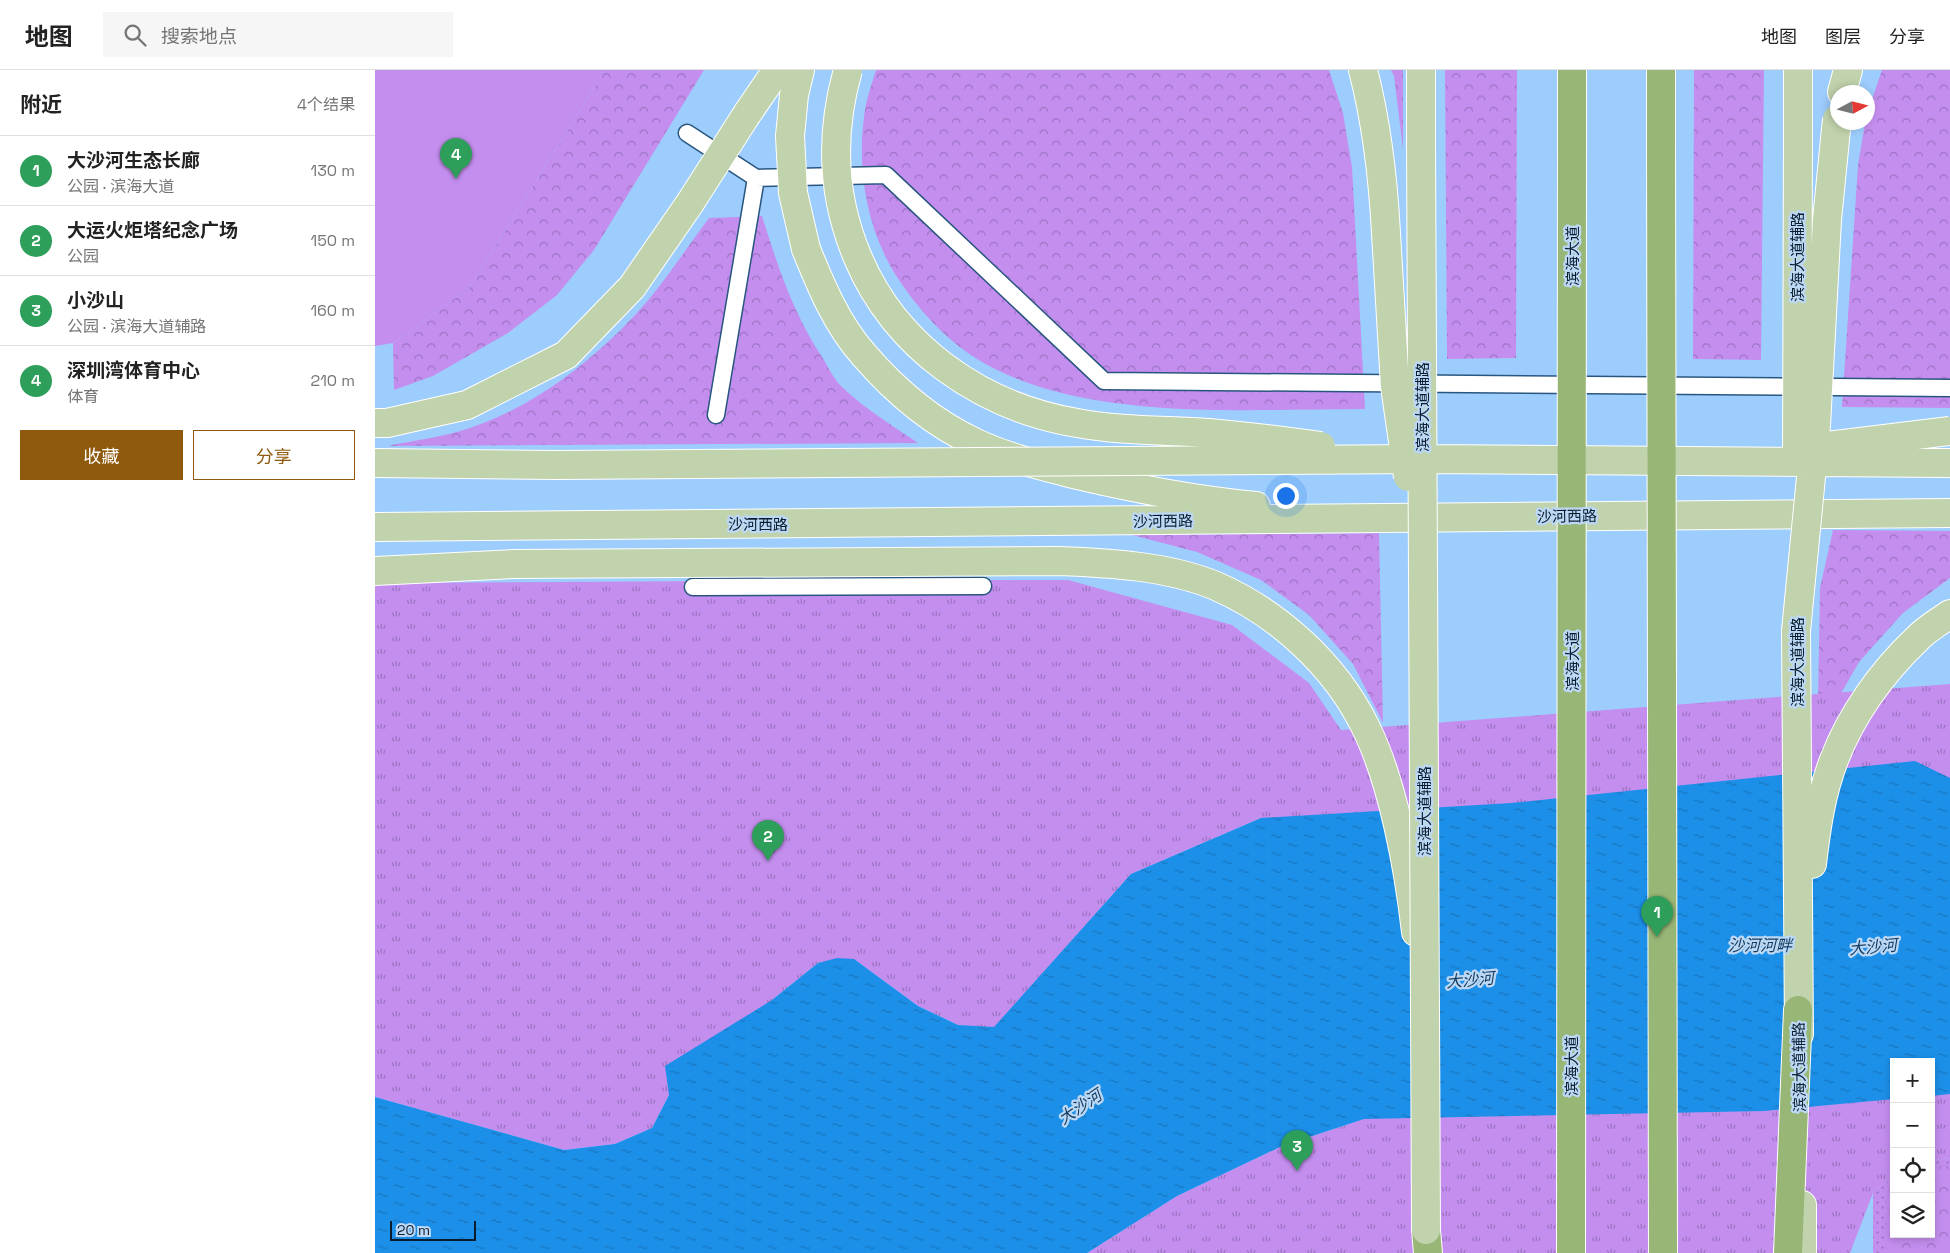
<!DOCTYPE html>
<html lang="zh">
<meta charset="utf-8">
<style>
:root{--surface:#fff;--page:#f6f6f6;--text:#222;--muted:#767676;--line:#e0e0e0;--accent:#8f5a0d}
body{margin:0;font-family:"Space Grotesk","Noto Sans SC",sans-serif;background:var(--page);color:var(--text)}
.controls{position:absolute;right:15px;bottom:15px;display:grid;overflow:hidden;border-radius:0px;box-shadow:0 2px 8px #0003}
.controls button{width:45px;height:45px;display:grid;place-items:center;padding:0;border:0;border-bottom:1px solid var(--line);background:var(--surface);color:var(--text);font:25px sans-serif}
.compass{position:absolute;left:1455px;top:15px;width:45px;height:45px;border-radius:50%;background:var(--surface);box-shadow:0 2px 8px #0003;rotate:83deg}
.scale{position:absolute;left:15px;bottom:12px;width:86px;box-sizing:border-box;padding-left:5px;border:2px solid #091c2d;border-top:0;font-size:14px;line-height:18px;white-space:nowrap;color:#091c2d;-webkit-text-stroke:4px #bcd8f5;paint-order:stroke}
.you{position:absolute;left:910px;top:425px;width:18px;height:18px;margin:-12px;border:4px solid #fff;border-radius:50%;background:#1a73e8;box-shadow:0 0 0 8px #1a73e833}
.badge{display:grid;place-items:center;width:32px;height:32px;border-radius:50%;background:var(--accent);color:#fff;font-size:16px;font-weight:700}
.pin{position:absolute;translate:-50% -41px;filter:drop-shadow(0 1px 2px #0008)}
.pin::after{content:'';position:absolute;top:26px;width:18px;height:15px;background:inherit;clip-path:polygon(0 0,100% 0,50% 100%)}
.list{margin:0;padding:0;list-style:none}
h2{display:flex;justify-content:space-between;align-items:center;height:65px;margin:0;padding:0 20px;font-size:21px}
h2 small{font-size:16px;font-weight:400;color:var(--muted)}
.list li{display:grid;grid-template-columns:32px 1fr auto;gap:15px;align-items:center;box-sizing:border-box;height:70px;padding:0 20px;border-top:1px solid var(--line)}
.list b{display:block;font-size:19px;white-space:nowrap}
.list p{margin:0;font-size:16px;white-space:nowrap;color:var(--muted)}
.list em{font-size:16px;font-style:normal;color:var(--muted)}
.actions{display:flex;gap:10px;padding:15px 20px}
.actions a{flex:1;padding:11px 0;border:1px solid var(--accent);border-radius:0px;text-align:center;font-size:18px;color:var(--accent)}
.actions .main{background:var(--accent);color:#fff}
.icon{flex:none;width:28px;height:28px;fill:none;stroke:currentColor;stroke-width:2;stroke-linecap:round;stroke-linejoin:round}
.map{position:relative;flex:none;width:1575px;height:1183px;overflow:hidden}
header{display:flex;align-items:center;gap:30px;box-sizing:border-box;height:70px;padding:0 25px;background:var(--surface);border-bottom:1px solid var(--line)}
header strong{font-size:24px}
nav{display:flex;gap:28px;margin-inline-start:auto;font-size:18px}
.search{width:350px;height:45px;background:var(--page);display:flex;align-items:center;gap:12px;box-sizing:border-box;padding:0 18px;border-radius:0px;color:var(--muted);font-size:19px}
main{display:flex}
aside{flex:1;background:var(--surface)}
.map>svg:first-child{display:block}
.grass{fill:url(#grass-dots)}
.forest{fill:url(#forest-crowns)}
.park{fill:url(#park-tufts)}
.garden{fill:#c48eef}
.water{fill:url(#water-ripples)}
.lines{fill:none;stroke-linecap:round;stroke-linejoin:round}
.lane-casing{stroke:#29567f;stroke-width:19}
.primary-casing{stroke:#fff;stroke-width:30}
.highway-casing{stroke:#fff;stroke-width:30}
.lane{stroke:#fff;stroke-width:16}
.primary{stroke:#c1d3ac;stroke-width:28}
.highway{stroke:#98b675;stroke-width:28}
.primary-bridge-casing{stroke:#fff;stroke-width:30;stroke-linecap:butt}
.highway-bridge-casing{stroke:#fff;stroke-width:30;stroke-linecap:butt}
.primary-bridge{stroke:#c1d3ac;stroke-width:28}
.highway-bridge{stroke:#98b675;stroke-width:28}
.labels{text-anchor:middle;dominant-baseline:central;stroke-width:4.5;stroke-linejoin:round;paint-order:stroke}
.street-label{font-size:15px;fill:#091c2d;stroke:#bcd8f5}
.water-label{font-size:16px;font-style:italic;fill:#123b5f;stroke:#bcd8f5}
</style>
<header>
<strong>地图</strong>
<div class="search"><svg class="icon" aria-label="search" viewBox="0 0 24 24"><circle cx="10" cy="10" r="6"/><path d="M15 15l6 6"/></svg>搜索地点</div>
<nav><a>地图</a><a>图层</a><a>分享</a></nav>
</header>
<main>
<aside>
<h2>附近<small>4个结果</small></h2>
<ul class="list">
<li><span class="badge" style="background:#2e9e5b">1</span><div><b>大沙河生态长廊</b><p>公园 · 滨海大道</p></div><em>130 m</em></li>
<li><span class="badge" style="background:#2e9e5b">2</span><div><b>大运火炬塔纪念广场</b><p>公园</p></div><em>150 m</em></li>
<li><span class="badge" style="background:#2e9e5b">3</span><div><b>小沙山</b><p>公园 · 滨海大道辅路</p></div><em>160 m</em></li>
<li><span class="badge" style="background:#2e9e5b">4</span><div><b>深圳湾体育中心</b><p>体育</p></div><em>210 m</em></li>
</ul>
<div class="actions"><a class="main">收藏</a><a>分享</a></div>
</aside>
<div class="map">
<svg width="1575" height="1183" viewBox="0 0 1575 1183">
<defs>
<pattern id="grass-dots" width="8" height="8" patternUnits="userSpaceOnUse" patternTransform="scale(1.25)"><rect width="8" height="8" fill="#c48eef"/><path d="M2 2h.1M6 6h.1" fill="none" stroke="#9d73c2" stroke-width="1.8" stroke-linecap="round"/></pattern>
<pattern id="forest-crowns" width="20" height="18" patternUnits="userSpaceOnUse" patternTransform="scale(1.25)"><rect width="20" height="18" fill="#c48eef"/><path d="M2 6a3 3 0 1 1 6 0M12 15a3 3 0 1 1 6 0" fill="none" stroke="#9d73c2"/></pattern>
<pattern id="park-tufts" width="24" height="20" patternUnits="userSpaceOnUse" patternTransform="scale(1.25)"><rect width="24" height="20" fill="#c48eef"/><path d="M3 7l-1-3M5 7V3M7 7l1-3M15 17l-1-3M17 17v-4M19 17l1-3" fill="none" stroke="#9d73c2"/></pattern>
<pattern id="water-ripples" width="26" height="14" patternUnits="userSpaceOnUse" patternTransform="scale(1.25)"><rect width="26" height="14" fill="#1c90e9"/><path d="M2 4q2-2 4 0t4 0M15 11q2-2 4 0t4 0" fill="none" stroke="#1775bd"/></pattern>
</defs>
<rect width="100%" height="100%" fill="#9dcdfd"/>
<!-- grass -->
<path class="grass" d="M1575,1088V1183H1498V1123L1519,1105V1164H1556V1090Z"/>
<!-- forest -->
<path class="forest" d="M230,0H329L219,180L182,225L133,263L58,306L19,320L18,273L95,217Z
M501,0H954L968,43L977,97L990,339C876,339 724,351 620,299C579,279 547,245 522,207C491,159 481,97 490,40C492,27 497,13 501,0Z
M1016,0H1028V79L1019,6Z
M1070,0H1142L1141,288L1072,289Z
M1319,0H1389L1386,290L1318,289Z
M1507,0H1575V338L1467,337L1483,95L1490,53L1492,52L1493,41Z
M387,146C403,197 419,246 449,290C454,299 459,309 466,316C489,338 516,355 543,373L13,376C40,370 69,367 95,358C158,337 215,293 260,245C288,215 310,180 334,148Z
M1458,460L1575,461V508L1528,543L1484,592L1461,632L1443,631L1445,518Z
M1004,463L1008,653L978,594L934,545L886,510L822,482L757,465Z
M1575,1096V1183H1510V1113L1519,1110V1164H1556V1097Z"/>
<!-- park -->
<path class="park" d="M496,510H693L857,555L934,613L966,660L1575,614V1088L1556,1090V992H1519V1105L1498,1123L1475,1183H712L802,1126L907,1076L989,1049L886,748L756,804L619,958L583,955L543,936L479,889L443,893L397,930L294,1025L277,1058L240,1074L189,1080L0,1027V513Z"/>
<!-- garden -->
<path class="garden" d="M0,0H230L95,217L18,273L0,276Z"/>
<!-- water -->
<path class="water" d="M1540,691L1575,708V1024L1556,1026V992H1519V1029L1389,1041L989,1049L907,1076L802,1126L712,1183H0V1027L189,1080L240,1074L277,1058L294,1025L290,996L397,930L443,893L462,888L479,889L543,936L583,955L619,957L756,804L886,748L1136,733Z"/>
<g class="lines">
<defs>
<path id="lane" d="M312,63L381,108L511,105L729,311L1575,318
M341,345L381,108
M318,517L608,516"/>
<path id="primary" d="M988,0C1002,54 1008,107 1011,163
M1046,0V68
M1423,0V71
M1467,22L1473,0
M372,44L402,0
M415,66L419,25L425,0
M431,179C446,216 462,255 489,285C520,321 558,353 601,373C633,388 668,396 702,405C761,419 821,430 881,436
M0,353H12L92,335L191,285L257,217L315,133
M0,393L181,395
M0,457L1575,443
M0,501L138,494L684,491C735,493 793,496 841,516C903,543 960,595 990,656C1018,711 1034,800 1041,862
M1421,561L1424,964
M1437,794C1441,760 1446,723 1459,690C1476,645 1507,602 1542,569C1551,559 1564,552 1575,544
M1427,1135V1183"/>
<path id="highway" d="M1197,0V68
M1286,0V69
M1051,1160L1053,1183
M1413,1183L1423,940"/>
</defs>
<!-- lane casing -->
<use href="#lane" class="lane-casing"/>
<!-- primary casing -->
<use href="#primary" class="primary-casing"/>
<!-- highway casing -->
<use href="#highway" class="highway-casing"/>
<!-- lane -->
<use href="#lane" class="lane"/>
<!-- primary -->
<use href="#primary" class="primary"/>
<!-- highway -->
<use href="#highway" class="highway"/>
<defs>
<path id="primary-bridge" d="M473,0C455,63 457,127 483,188C521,278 607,337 702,353C745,361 790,360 834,363C871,366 909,371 946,376
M415,66L418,123L431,179
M1046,68L1051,1160
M315,133L372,44
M1011,163L1020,316L1033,407
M1436,378L1575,361
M1422,387L1423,71
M181,395L1052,389L1575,393
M1421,561L1441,356L1452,150L1462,49"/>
<path id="highway-bridge" d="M1286,69L1288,1183
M1196,1183L1197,68"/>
</defs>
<!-- primary-bridge casing -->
<use href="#primary-bridge" class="primary-bridge-casing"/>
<!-- highway-bridge casing -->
<use href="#highway-bridge" class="highway-bridge-casing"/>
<!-- primary-bridge -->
<use href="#primary-bridge" class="primary-bridge"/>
<!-- highway-bridge -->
<use href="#highway-bridge" class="highway-bridge"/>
</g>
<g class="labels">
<!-- street labels -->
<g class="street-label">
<text transform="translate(1197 186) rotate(-90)">滨海大道</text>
<text transform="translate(1422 187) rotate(-90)">滨海大道辅路</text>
<text transform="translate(1047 337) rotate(-90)">滨海大道辅路</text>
<text transform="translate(1192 446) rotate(-1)">沙河西路</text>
<text transform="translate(788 451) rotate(-1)">沙河西路</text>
<text x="383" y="454">沙河西路</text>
<text transform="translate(1197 591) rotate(-90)">滨海大道</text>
<text transform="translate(1422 592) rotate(-90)">滨海大道辅路</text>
<text transform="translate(1049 741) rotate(-90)">滨海大道辅路</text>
<text transform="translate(1196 996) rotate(-90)">滨海大道</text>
<text transform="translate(1424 997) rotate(-91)">滨海大道辅路</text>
</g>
<!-- water labels -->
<g class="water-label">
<text x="1385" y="875">沙河河畔</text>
<text transform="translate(1498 877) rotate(-5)">大沙河</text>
<text transform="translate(1095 910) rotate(-5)">大沙河</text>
<text transform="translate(705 1037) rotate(-34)">大沙河</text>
</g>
</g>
</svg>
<div class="controls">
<button>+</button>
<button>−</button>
<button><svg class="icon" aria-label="locate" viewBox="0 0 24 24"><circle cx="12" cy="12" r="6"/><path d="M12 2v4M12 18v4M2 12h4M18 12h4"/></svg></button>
<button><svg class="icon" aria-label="layers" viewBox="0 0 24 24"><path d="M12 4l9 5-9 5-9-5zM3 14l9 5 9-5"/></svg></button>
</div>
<svg class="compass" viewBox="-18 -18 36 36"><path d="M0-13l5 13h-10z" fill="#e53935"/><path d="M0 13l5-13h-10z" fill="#767676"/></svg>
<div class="scale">20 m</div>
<div class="you"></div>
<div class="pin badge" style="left:1282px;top:867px;background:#2e9e5b">1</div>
<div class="pin badge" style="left:393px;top:791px;background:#2e9e5b">2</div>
<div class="pin badge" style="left:922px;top:1101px;background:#2e9e5b">3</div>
<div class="pin badge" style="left:81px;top:109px;background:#2e9e5b">4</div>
</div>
</main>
